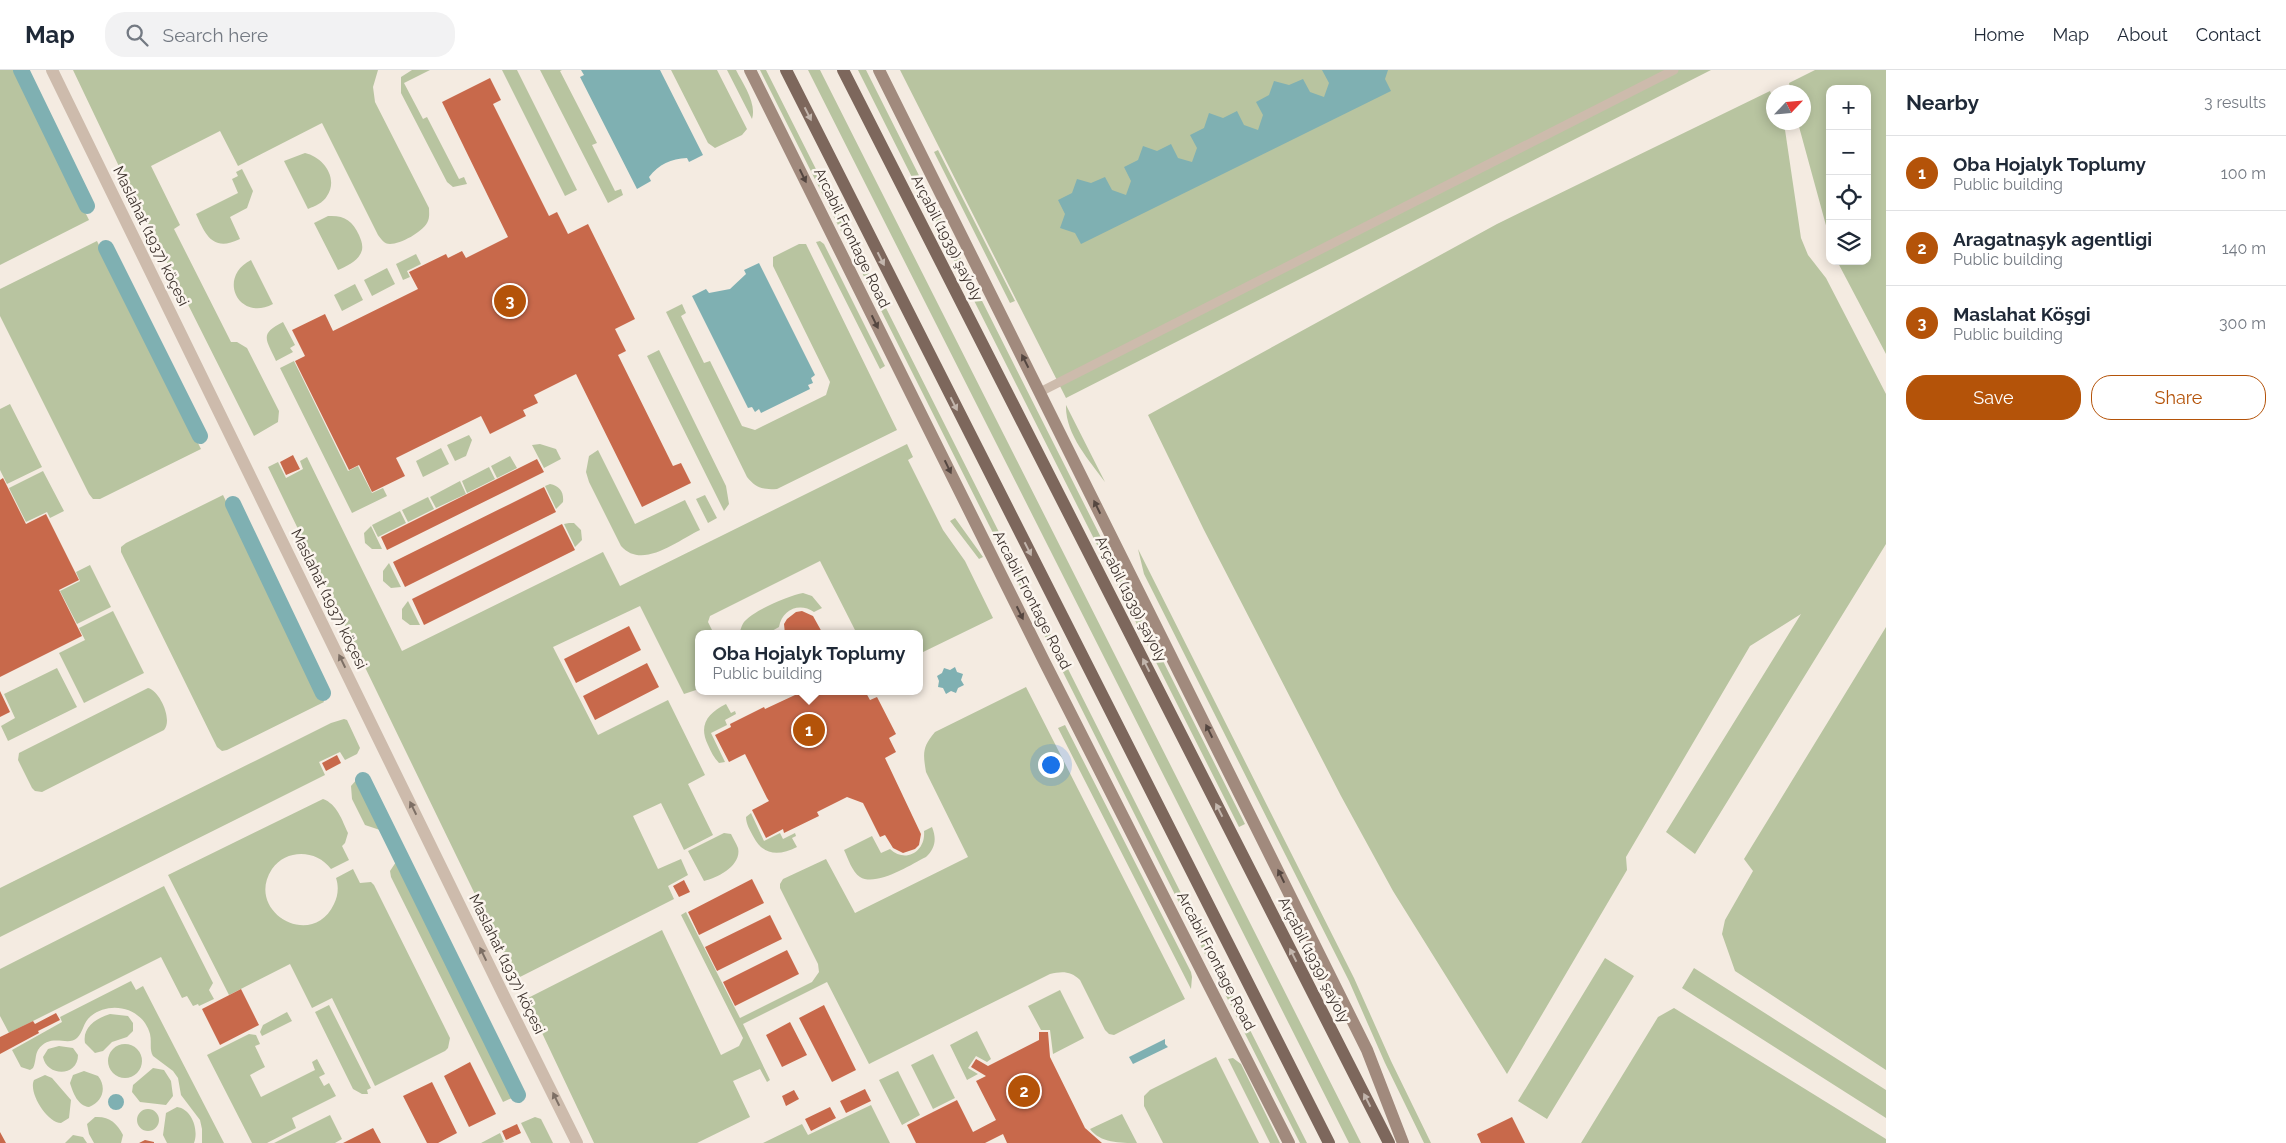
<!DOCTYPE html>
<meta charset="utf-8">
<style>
:root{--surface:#fff;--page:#f2f2f3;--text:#1f2937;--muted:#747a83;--line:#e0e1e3;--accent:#b45309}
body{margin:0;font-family:Raleway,sans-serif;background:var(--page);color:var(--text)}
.controls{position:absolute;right:15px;top:15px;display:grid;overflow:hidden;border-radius:10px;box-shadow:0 2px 12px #0003}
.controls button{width:45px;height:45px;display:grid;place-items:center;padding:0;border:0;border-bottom:1px solid var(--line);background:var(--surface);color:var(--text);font:25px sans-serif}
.compass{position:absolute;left:1766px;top:15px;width:45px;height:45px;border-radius:50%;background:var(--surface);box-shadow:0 2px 12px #0003;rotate:64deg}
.you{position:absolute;left:1050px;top:694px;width:18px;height:18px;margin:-12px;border:4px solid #fff;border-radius:50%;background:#1a73e8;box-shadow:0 0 0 8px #1a73e833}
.badge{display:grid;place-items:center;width:32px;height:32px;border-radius:50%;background:var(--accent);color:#fff;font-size:16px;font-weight:700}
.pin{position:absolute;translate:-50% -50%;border:2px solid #fff;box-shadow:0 1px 5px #0006}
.popup{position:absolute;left:695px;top:560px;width:228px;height:65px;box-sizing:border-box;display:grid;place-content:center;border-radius:10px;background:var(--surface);filter:drop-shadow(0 1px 4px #0005);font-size:16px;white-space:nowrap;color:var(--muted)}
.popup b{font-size:19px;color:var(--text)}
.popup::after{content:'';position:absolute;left:50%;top:100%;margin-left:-10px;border:10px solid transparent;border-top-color:var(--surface)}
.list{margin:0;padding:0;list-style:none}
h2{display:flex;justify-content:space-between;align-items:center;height:65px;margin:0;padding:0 20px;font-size:21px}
h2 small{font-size:16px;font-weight:400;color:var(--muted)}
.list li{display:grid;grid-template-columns:32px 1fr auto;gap:15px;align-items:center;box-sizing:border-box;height:75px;padding:0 20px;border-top:1px solid var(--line)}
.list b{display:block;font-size:19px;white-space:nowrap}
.list p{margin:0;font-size:16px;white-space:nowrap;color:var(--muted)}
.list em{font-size:16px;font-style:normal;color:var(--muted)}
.actions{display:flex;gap:10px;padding:15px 20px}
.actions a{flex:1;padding:11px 0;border:1px solid var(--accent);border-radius:20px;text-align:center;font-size:18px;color:var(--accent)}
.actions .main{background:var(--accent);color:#fff}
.icon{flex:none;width:28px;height:28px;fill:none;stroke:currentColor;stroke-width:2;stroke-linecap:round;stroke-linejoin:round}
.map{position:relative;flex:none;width:1886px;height:1073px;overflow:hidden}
header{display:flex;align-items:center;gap:30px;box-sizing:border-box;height:70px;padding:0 25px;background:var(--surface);border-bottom:1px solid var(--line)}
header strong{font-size:24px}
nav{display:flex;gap:28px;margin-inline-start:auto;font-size:18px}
.search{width:350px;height:45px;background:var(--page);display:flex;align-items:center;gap:12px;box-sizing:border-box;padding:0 18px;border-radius:20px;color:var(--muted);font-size:19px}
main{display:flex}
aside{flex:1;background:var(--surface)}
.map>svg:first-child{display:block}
.green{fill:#b8c4a0}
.water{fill:#7fb0b2}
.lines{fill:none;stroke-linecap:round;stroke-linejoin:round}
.canal{stroke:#7fb0b2;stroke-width:16}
.building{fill:#c8694b}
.lane{stroke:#cdbbac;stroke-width:9}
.street{stroke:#cdbbac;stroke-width:12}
.secondary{stroke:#a18a7d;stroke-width:12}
.primary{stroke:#7d675c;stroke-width:12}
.oneway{fill:#c2b5ac}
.oneway2{fill:#544640}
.oneway3{fill:#7d6f65}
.labels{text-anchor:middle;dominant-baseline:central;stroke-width:5;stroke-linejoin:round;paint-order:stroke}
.street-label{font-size:15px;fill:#3b302b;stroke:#fbf5ee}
</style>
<header>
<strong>Map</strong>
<div class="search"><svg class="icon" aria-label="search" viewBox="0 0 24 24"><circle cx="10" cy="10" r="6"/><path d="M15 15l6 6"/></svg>Search here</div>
<nav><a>Home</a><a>Map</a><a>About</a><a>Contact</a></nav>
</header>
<main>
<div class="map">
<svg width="1886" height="1073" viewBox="0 0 1886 1073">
<rect width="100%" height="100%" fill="#f4ebe1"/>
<!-- green -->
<path class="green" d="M0,0H14L89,150L0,195Z
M73,0H378L373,17L375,32L429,138C429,143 430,148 427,153C422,162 401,174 390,174C384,174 381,169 378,165L322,53L238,96L220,61L151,96L180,155L174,159L231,272H237L247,278L279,341L278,352L254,366L125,109Z
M412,0H430L404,13L423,49L427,47L459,109L464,107L467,114L453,117L447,112L401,23V7Z
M502,0H517L577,120L565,126Z
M540,0H562L560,1L597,73L592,75L615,121L621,119L623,125L608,133Z
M671,0H717L747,59L742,65L715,78L708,73Z
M727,0H736C743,14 757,33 752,49Z
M760,0H766L1307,1073H1300Z
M808,0H820L1361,1073H1349Z
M858,0H866L1245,754L1239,757Z
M900,0H1711L1066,328Z
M1815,0H1886V284L1837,191H1867V19H1830V170L1798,53L1804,52V22H1791L1789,13Z
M1770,21L1773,28L1774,52L1784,53L1801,168L1808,185L1826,208L1886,324V474L1695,784L1666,762L1801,544L1750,576L1626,787L1627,800L1507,1004L1393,821L1341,726L1204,460L1148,345L1497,154Z
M938,80L1015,231L1010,233L934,82Z
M305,83C323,87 339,108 327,126C323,133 315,136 308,139L284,91Z
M242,99L253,121L247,138L230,147L240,169C213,182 206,166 196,144L238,123L232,109L238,106L236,102Z
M328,146C344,145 352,150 359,165C361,170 363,174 362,180C359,191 347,196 338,200L314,153Z
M97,171L201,379L100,429H93L89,424L0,246V219Z
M820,171L824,174L885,296L880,299L816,172Z
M799,174H806L897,360L777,419C763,420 756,418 747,407L666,242L682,234L686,243L681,246L704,293L710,291L742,356L755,360L826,325L830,312L773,196V187Z
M416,184L421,194L407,201L410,207L403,210L396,194Z
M251,190L273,234C238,252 217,207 251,190Z
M387,198L395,214L372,226L364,210Z
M355,214L363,230L342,241L334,225Z
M283,252L295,275L290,278L293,282L276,291C266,269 259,264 283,252Z
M659,280L726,416L729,434L724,441L647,286Z
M294,291L348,401L358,396L372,423L383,418L387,426L352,443L280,298Z
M10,334L42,397L7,414L0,400V339Z
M1066,335L1105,412C1089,390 1065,364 1066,335Z
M469,365L472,370L466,386L455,391L447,375Z
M540,374L556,379L561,389L544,398L532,375Z
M907,374L913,387L908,390L943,460L965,491L993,548L919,584V564H857L820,491L710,546L708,552L714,564H699V619L684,624L640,536L553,577L598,665L668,630L705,705L688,714L713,765L684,780L661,733L633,746L658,799L681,789L688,805L668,816L674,829L516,909L268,397L278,392L286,408L303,399L300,391L307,387L402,581L603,482L620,516Z
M441,378L449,394L423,407L416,391Z
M598,380L635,454L685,430L700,460C677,471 642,500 621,476L589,412L586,402L589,386Z
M510,386L517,398L497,408L491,396Z
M489,397L495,409L467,423L462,411Z
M43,401L64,441L50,448L47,442L26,452L9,418Z
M460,411L466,424L436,438L430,427Z
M550,414C560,416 564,422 563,432L556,439L545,416Z
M223,425L324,632L227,680L222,681L217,677L121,482V477L126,473Z
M705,425L717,448L708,453L696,429Z
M428,427L434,439L408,452L402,440Z
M400,441L406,453L378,467L372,455Z
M955,448L983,487L979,489L950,451Z
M569,453H574L581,460L582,470L575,477L564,454Z
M371,456L382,479H372L365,473L364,463Z
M1138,479L1354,908L1391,991L1431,1073H1424L1385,993L1349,911L1144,504Z
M389,493L401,517L391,518L383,511V501Z
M90,495L111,537L77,554L60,521L80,511L76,502Z
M803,523L812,526L822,538L814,542C799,532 782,540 779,557L770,562L771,564H739C741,559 742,553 746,550C755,540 790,525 803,523Z
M408,531L420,555H410L402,549V539Z
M113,541L144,603L84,633L59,583L85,570L79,558Z
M1886,557V1000L1735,901L1722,864L1725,850L1753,801L1744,789Z
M57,598L77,637L8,671L1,656L15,648L4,624Z
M1026,617L1185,929L1114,965L1109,964L1105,960L1080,910C1071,901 1062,901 1050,904L869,994L827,912L743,954L770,1010L767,1012L760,999L733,1011L750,1047L697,1073H594L526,929L662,860L721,985L739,976L743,968L681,845L686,842L740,948L812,912L819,902L818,894L780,818V814L783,809L826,789L855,843L968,787L926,702C923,684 922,677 935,662Z
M148,618C160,621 173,650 164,660L42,722L35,721L32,718L18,690L19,683Z
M726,634L731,643L735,641L736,644L725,650L727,655L711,663L725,692L719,693C714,688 711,682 708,675C698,655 708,643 726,634Z
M344,649L347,650L360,678L357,684L345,690L340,682L319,692L325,705L0,867V818L331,653Z
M1065,655L1191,902L1192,907L1191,919L1058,658Z
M358,708L514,1027L503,1032L391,807L390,801L396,792L380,760L365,755L352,729L351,716Z
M323,729C337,734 342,750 348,763L345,773L342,776L349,790L331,799C316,779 286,779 272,799C244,841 312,881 334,834C338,826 339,817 336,808L353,799L360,813L371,812L374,815L450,968L448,978L445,981L375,1016L332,928L312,938L290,894L229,925L168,805Z
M751,743L764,771L780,763L783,769L795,763L796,766L792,768L797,777C779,786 763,786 753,766C750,760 746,754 746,747Z
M932,757C937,769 935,779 926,787C910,795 876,817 860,807C852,802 848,788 844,780L872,766L881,783L890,779C906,794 926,781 924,761Z
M724,763L731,764C733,768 736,773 738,778C742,795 718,808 704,811L688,781Z
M164,816L213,913L209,920L214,929L199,936L198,934L193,936L187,926L182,928L161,887L9,963L0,946V899Z
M1605,888L1634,906L1547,1049L1518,1031Z
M1694,898L1886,1020V1048L1682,918Z
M131,911L136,920L143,916L224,1073H202V1059L200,1050L181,1025L178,1008L173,1001L153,986C149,979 152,972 150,964C143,938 111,930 91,946C83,952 83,963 77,968C68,977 50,962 38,980C35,985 36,992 33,998L30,1000L21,997L12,980L62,952L60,947Z
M1060,920L1084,968L1053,984L1050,960H1041L1028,936Z
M329,935L371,1018L367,1020L368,1024H362L353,1019L315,942Z
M1674,938L1886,1069V1073H1581L1658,947Z
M287,942L292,951L262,966L260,962L263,955Z
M110,944L128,946L133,953V961L127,967L112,972L103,981L95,983L85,973C82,957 97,948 110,944Z
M977,961L991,989L987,992L976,986L968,998L978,1004L967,1010L950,975Z
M249,964L256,965L260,974L255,976L265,997L250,1005L261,1027L315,1000L312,992L317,989L325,1004L319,1007L324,1016L329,1013L336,1026L292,1048L296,1058L267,1073H252L207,985Z
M108 991a17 17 0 1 1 34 0a17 17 0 1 1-34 0Z
M59,976L73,978L78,985C78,1007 47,1007 43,987L48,979Z
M933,984L955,1028L933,1039L911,995Z
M1216,987L1259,1073H1163L1144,1036V1026L1150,1020Z
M1233,988L1241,994L1280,1073H1270L1228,989Z
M153,998L164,1000L171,1011L173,1026L166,1035L140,1032L132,1022L133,1015Z
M84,1001L98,1006C107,1017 103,1032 89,1037C78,1036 73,1023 70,1013L73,1005Z
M898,1001L920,1045L902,1055L879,1010Z
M45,1005L52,1008L71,1030L69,1048L61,1053C47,1053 28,1022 34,1010Z
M871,1035L890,1073H763L802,1054L808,1065Z
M177,1037C192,1039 199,1060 194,1073H167L163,1065L166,1043Z
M137 1050a11 11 0 1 1 22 0a11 11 0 1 1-22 0Z
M1122,1044L1137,1073C1120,1073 1100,1073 1090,1059Z
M330,1045L342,1069L335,1073H274Z
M95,1047C109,1046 117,1053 123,1065L121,1073H94L89,1064L87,1054Z
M535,1047L541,1049L553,1073H531L521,1053Z
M500,1063L504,1072L501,1073H481Z
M73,1065L83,1067L87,1073H65Z"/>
<!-- water -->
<path class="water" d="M581,0H660L703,85L689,92L687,88C671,89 659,94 649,107L651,111L637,119L580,7L584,5Z
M1322,0H1388L1385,9L1391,21L1081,174L1075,163L1060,158L1065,144L1058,130L1072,123L1077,109L1091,113L1105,107L1112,120L1126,125L1131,111L1124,97L1138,90L1143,76L1157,81L1171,74L1178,88L1192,92L1197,78L1190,65L1204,58L1209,43L1223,48L1237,41L1244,55L1258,60L1263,45L1256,32L1269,25L1274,11L1289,15L1303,9L1310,22L1324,27L1329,13Z
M759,193L815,305L811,308L813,313L808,315L810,319L761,343L759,339L755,342L752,337L748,338L692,226L706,219L709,223L730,219L746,204L744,200Z
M955,597L957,602L963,604L961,610L964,615L958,618L956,623L951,621L946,624L943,618L938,617L939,611L937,606L942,603L944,598L950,600Z
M1165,969V974L1168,977L1133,994L1129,987Z
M108 1032a8 8 0 1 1 16 0a8 8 0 1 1-16 0Z"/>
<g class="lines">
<!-- canal -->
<path class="canal" d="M21,0L87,136
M106,178L200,366
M233,434L323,623
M363,710L518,1025"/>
</g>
<!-- building -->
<path class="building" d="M490,8L501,30L493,34L549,146L557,142L568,164L588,154L635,249L615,259L626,281L618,285L673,396L681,393L691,413L642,437L576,304L534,325L538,333L523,340L526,346L490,364L481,346L396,388L405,406L372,422L359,395L349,400L295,291L305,286L292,260L325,244L333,261L418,219L409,202L446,184L448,188L462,181L466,188L508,167L442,32Z
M293,385L300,399L286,405L280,392Z
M537,389L544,402L387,480L381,467Z
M3,408L26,454L46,444L79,510L59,520L82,566L0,607V410Z
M544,417L556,442L405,517L393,492Z
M562,454L575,480L424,555L412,529Z
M802,541L813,546L823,564H785L784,554L787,549L796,542Z
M629,556L641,580L576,613L564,589Z
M647,593L659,617L595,650L583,626Z
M0,621L10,642L0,647Z
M797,621H865L870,630L877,627L896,664L889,668L896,682L885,688L921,764L919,775L915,779L903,783L893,778L885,765L880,767L863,733L847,727L817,742L819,746L784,763L783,759L766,768L752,740L769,731L767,728L745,684L729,692L715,665L731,657L730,654L764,637L765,639L795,625Z
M337,685L341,693L326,701L322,693Z
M752,809L764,833L699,865L688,842Z
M684,810L690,822L679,827L673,816Z
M770,845L782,869L717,901L705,877Z
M787,880L799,904L735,936L723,912Z
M241,919L259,955L220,975L202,939Z
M824,935L856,1000L832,1012L799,948Z
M56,943L60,950L38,961L39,963L0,984V967L33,951L35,954Z
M790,952L807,985L782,997L766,965Z
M1039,962H1048L1050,987L1085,1058L1102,1073H1007L1003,1064L985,1073H916L907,1055L957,1030L973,1062L996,1050L976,1011L986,1006L971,997L976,989L988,996L1039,970Z
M470,992L496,1044L469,1057L444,1006Z
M432,1012L457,1063L438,1073H427L403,1026Z
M865,1019L871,1031L846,1043L840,1031Z
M794,1020L799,1029L786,1036L782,1026Z
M830,1037L836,1048L811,1061L805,1049Z
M1512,1047L1525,1073H1481L1477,1064Z
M517,1054L521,1063L506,1070L502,1061Z
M373,1058L381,1073H343Z
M0,1062L6,1073H0Z
M145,1070L154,1072V1073H139Z"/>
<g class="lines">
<!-- lane -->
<path class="lane" d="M1040,322L1674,0"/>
<!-- street -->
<path class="street" d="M52,0L504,926L577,1073"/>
<!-- secondary -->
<path class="secondary" d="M750,0L1044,591L1289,1073
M879,0L1367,980L1403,1073"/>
<!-- primary -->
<path class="primary" d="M786,0L1329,1073
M843,0L1389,1073"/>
</g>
<!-- one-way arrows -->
<defs><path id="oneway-solid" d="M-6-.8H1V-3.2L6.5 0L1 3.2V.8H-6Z" transform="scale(1.25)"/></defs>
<g class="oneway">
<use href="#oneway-solid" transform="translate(808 44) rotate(63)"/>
<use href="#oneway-solid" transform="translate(881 189) rotate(63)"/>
<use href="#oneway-solid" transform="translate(954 334) rotate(63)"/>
<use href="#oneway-solid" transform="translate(1028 479) rotate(63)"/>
<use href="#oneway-solid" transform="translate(1146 595) rotate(-117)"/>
<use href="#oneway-solid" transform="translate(1219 740) rotate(-117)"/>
<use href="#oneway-solid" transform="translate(1293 885) rotate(-117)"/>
<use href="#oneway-solid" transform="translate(1367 1030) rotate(-117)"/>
</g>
<g class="oneway2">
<use href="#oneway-solid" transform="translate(803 106) rotate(64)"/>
<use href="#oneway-solid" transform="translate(875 252) rotate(64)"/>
<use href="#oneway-solid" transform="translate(1025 291) rotate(-117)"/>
<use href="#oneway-solid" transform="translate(948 397) rotate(64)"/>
<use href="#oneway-solid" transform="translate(1097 437) rotate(-116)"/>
<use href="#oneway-solid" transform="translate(1020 543) rotate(64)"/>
<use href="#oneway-solid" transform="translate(1209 661) rotate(-116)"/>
<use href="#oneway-solid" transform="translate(1281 806) rotate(-116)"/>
</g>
<g class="oneway3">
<use href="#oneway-solid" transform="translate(342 591) rotate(-116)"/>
<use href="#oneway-solid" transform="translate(413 738) rotate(-116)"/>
<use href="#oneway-solid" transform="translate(483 884) rotate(-116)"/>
<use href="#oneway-solid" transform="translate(556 1029) rotate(-116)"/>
</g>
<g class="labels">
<!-- street labels -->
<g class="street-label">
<text transform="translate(151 166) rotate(64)">Maslahat (1937) köçesi</text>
<text transform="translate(852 168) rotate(64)">Arcabil Frontage Road</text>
<text transform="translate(947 168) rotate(63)">Arçabil (1939) şaýoly</text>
<text transform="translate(329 529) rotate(64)">Maslahat (1937) köçesi</text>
<text transform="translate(1131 529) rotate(63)">Arçabil (1939) şaýoly</text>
<text transform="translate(1032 530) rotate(63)">Arcabil Frontage Road</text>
<text transform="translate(1314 890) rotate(63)">Arçabil (1939) şaýoly</text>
<text transform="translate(1216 891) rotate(63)">Arcabil Frontage Road</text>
<text transform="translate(507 894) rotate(64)">Maslahat (1937) köçesi</text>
</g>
</g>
</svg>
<div class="controls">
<button>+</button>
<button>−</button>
<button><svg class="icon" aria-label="locate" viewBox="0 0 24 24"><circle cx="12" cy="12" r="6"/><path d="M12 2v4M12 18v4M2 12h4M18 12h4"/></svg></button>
<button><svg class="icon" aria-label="layers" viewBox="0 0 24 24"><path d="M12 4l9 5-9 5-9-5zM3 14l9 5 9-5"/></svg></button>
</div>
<svg class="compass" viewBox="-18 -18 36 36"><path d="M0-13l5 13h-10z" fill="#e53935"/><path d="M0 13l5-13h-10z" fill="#747a83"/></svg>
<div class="you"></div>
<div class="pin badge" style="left:809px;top:660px">1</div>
<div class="popup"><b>Oba Hojalyk Toplumy</b>Public building</div>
<div class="pin badge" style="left:1024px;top:1021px">2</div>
<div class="pin badge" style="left:510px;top:231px">3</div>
</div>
<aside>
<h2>Nearby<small>3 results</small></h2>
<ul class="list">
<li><span class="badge">1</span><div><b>Oba Hojalyk Toplumy</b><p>Public building</p></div><em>100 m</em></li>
<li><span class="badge">2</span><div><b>Aragatnaşyk agentligi</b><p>Public building</p></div><em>140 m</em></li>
<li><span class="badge">3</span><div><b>Maslahat Köşgi</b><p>Public building</p></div><em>300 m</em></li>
</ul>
<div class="actions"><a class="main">Save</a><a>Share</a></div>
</aside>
</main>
